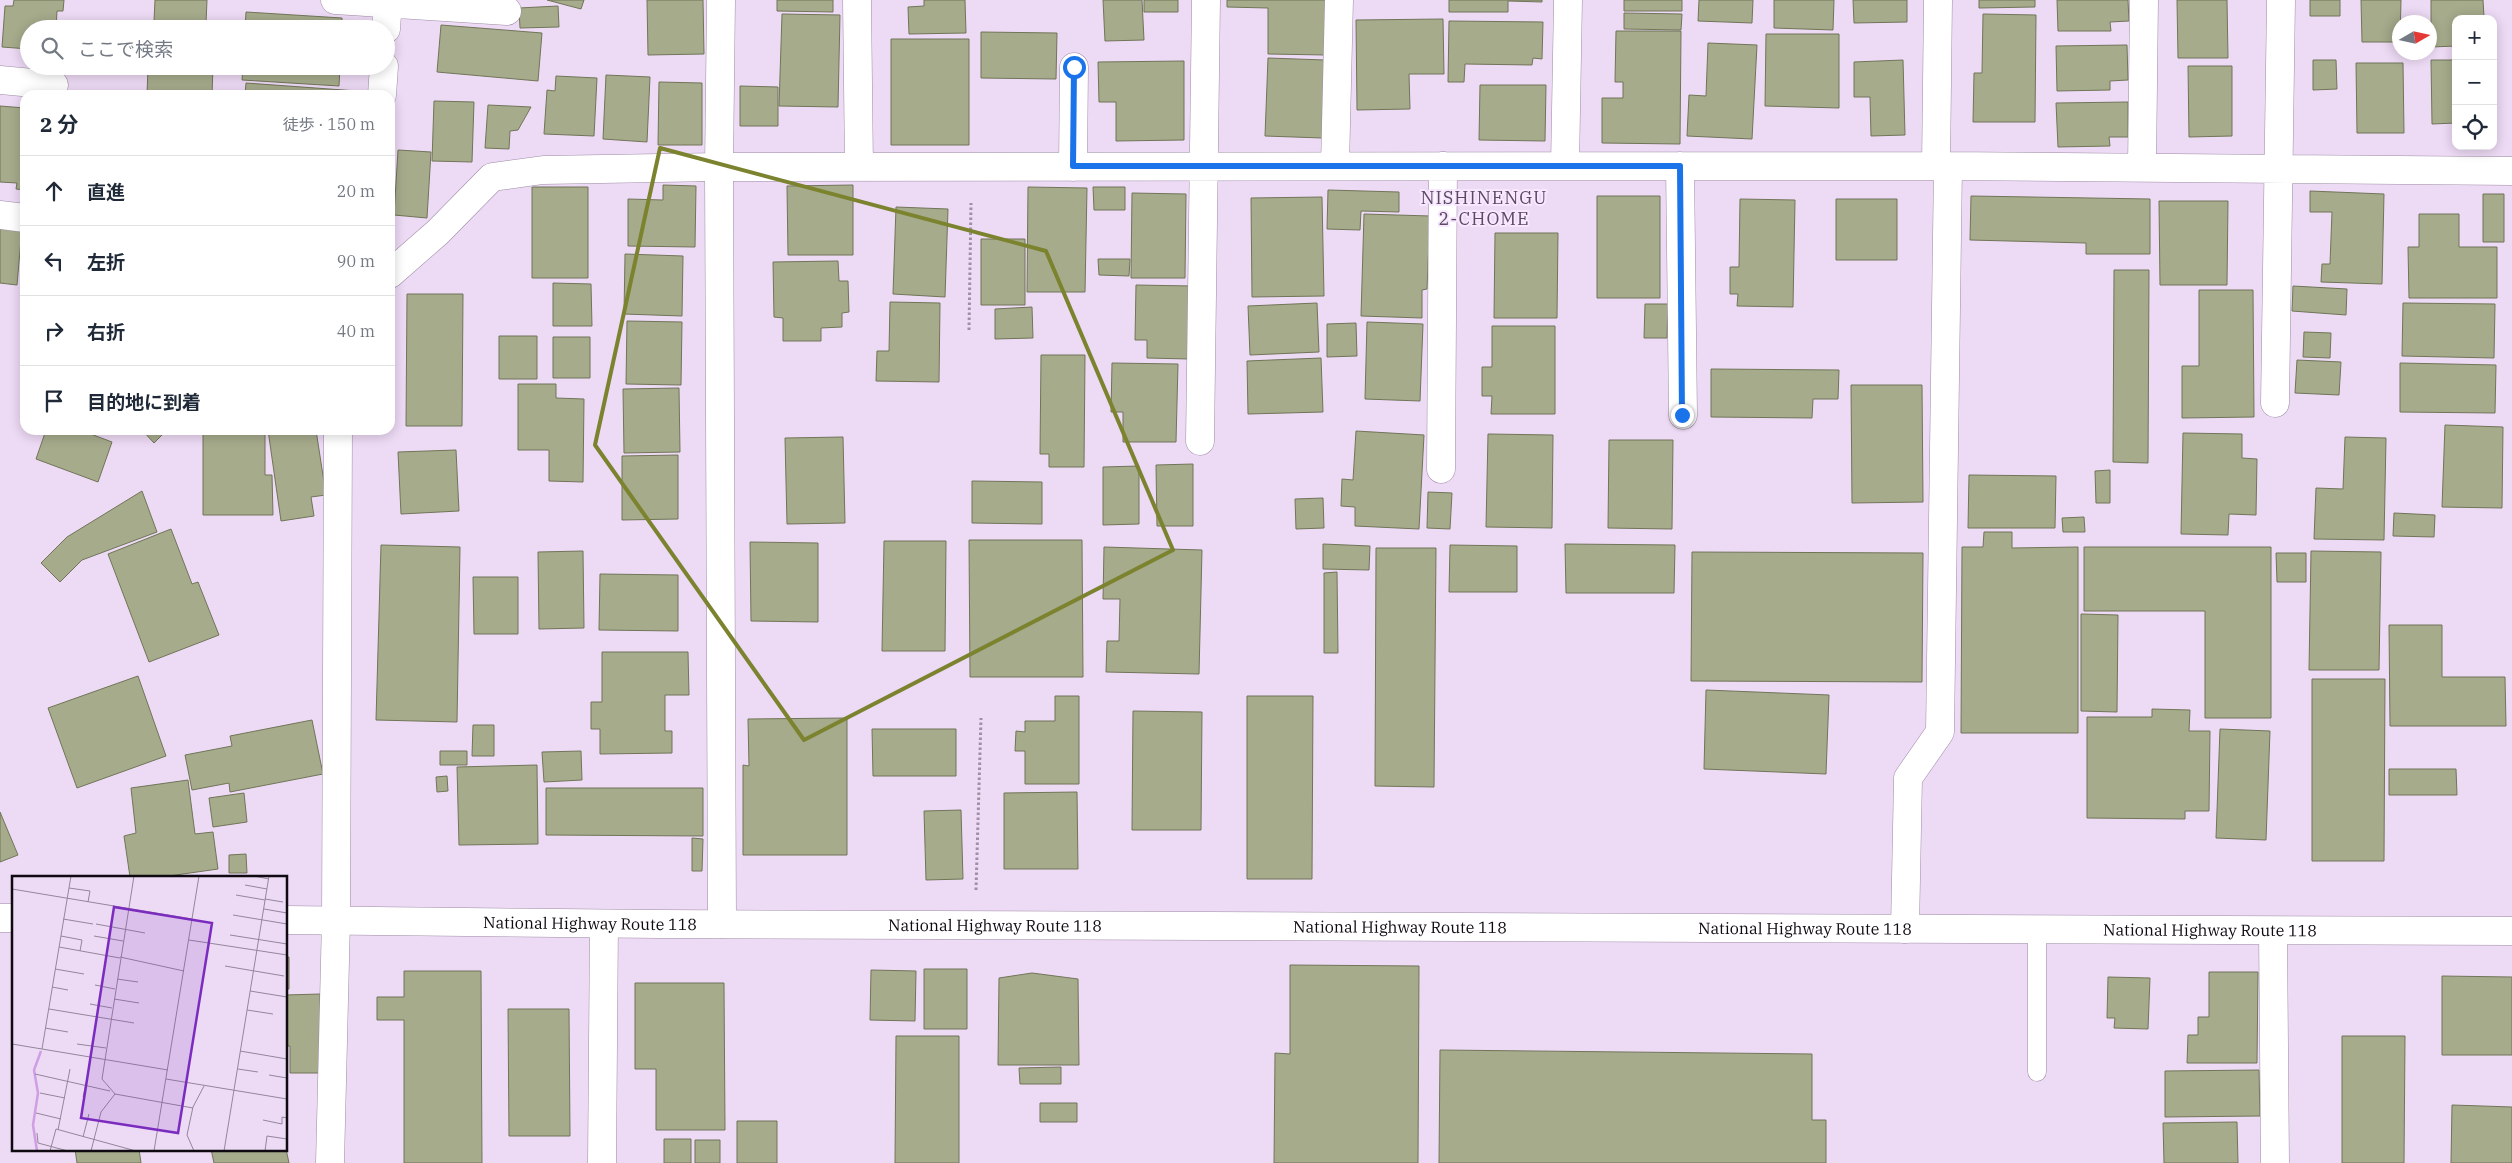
<!DOCTYPE html>
<html lang="ja">
<meta charset="utf-8">
<style>
:root{--surface:#fff;--page:#f2f2f3;--text:#1f2937;--muted:#747a83;--line:#e0e1e3}
body{margin:0;font-family:"IBM Plex Serif","Noto Sans JP",serif;background:var(--page);color:var(--text)}
.controls{position:absolute;right:15px;top:15px;display:grid;overflow:hidden;border-radius:10px;box-shadow:0 2px 12px #0003}
.controls button{width:45px;height:45px;display:grid;place-items:center;padding:0;border:0;border-bottom:1px solid var(--line);background:var(--surface);color:var(--text);font:25px sans-serif}
.compass{position:absolute;left:2392px;top:15px;width:45px;height:45px;border-radius:50%;background:var(--surface);box-shadow:0 2px 12px #0003;rotate:81deg}
.stop{position:absolute;width:15px;height:15px;margin:-11px;border:4px solid #1a73e8;border-radius:50%;background:#fff}
.stop.end{background:#1a73e8;border-color:#fff;box-shadow:0 1px 5px #0008}
.list{margin:0;padding:0;list-style:none}
h2{display:flex;justify-content:space-between;align-items:center;height:65px;margin:0;padding:0 20px;font-size:21px}
h2 small{font-size:16px;font-weight:400;color:var(--muted)}
.list li{display:grid;grid-template-columns:32px 1fr auto;gap:15px;align-items:center;box-sizing:border-box;height:70px;padding:0 20px;border-top:1px solid var(--line)}
.list b{display:block;font-size:19px;white-space:nowrap}
.list em{font-size:16px;font-style:normal;color:var(--muted)}
.icon{flex:none;width:28px;height:28px;fill:none;stroke:currentColor;stroke-width:2;stroke-linecap:round;stroke-linejoin:round}
.map{position:relative;flex:none;width:2512px;height:1163px;overflow:hidden}
.search{position:absolute;background:var(--surface);box-shadow:0 2px 12px #0003;left:20px;top:20px;width:375px;height:55px;display:flex;align-items:center;gap:12px;box-sizing:border-box;padding:0 18px;border-radius:28px;color:var(--muted);font-size:19px}
.panel{position:absolute;background:var(--surface);box-shadow:0 2px 12px #0003;left:20px;top:90px;width:375px;height:345px;border-radius:15px}
.map>svg:first-child{display:block}
.building{fill:#a6ab8c;stroke:#717558}
.lines{fill:none;stroke-linecap:round;stroke-linejoin:round}
.service-casing{stroke:#9e8ca5;stroke-width:19}
.minor-casing{stroke:#9e8ca5;stroke-width:29}
.tertiary-casing{stroke:#9e8ca5;stroke-width:29}
.trunk-casing{stroke:#9e8ca5;stroke-width:29}
.path{stroke:#9e8fa4;stroke-width:3;stroke-dasharray:2.5 2.5;stroke-linecap:butt}
.service{stroke:#fff;stroke-width:18}
.minor{stroke:#fff;stroke-width:28}
.tertiary{stroke:#fff;stroke-width:28}
.trunk{stroke:#fff;stroke-width:28}
.route{stroke:#1a73e8;stroke-width:6}
.marked{fill:none;stroke:#7c832f;stroke-width:4;stroke-linejoin:round}
.labels{text-anchor:middle;dominant-baseline:central;stroke-width:4;stroke-linejoin:round;paint-order:stroke}
.street-label{font-size:16px;fill:#0f0912;stroke:#f8e8ff}
.neighbourhood-label{font-size:18px;letter-spacing:1px;fill:#5b4a62;stroke:#f8e8ff}
.inset-river{fill:none;stroke:#cf9ee3;stroke-width:2.5}
.inset-road{fill:none;stroke:#94869a;stroke-width:1}
.view{fill:#7b2cbf;fill-opacity:0.15;stroke:#7b2cbf;stroke-width:2.5}
.inset-edge{fill:none;stroke:#0f0912;stroke-width:2.5}
</style>
<div class="map">
<svg width="2512" height="1163" viewBox="0 0 2512 1163">
<rect width="100%" height="100%" fill="#eddaf5"/>
<!-- building -->
<path class="building" d="M14,0H64L63,11H57L56,29H29V49L2,47L5,6H13Z
M155,0H207L206,23L154,21Z
M547,0H584L581,9Z
M647,0H703L704,54L648,55Z
M777,0H833V12L777,11Z
M924,0H965L966,33L909,34L908,7L924,6Z
M1103,0H1142L1144,40L1105,41Z
M1144,0H1178V12H1144Z
M1227,0H1326V55L1268,54V8L1227,7Z
M1449,0H1542V2L1508,1V12H1449Z
M1624,0H1682V11H1624Z
M1699,0H1753L1752,23L1698,21Z
M1774,0H1834L1833,30L1774,28Z
M1853,0H1907V22L1854,23Z
M1979,0H2035V7L1979,8Z
M2057,0H2128L2129,21L2110,22L2111,31H2058Z
M2177,0H2227L2228,58H2178Z
M2310,0H2340V16H2310Z
M2361,0H2401L2400,42H2362Z
M2431,0H2483L2484,17L2456,19V46L2431,47Z
M558,6L559,27L520,28L519,8Z
M246,12L342,18V29H245Z
M1624,13L1682,14L1681,30L1624,29Z
M782,14L840,15L838,107L779,106Z
M1983,14L2036,15L2035,122H1973L1974,73H1982Z
M1443,19L1444,74H1409L1410,109L1357,110L1356,20Z
M1449,21L1543,22L1542,59L1533,58L1532,65L1465,64L1464,82H1448Z
M441,25L542,33L538,81L437,72Z
M1616,31H1681L1680,144L1602,143V98H1623V82H1615Z
M981,32L1057,33L1056,79L981,78Z
M1766,34H1839V108L1765,106Z
M891,39H969V145H891Z
M1708,43L1757,45L1752,139L1687,136L1689,95L1706,96Z
M2127,45L2128,80L2110,81V90L2057,91L2056,46Z
M1268,58L1325,60L1322,138L1265,136Z
M1903,60L1905,135L1871,136L1870,97H1854V62Z
M2313,60H2336L2337,89L2313,90Z
M2431,60H2456V123L2432,124Z
M1184,61V140L1116,141V102H1099L1098,62Z
M2356,63H2403L2404,133H2357Z
M148,66H213L212,95H147Z
M243,66H340L339,86L242,80Z
M2188,66H2232V136L2189,137Z
M606,75L650,77L647,142L603,139Z
M556,76L597,78L594,136L544,134L547,90L555,91Z
M659,82L702,83V145H658Z
M246,83L357,91V95H245Z
M1480,85H1546L1545,141L1479,140Z
M740,86L778,87V126H740Z
M434,101L474,102L472,162L432,161Z
M2128,102V137H2109L2110,146L2058,147L2056,103Z
M488,105L531,107L518,130L510,131L509,149L485,148Z
M0,106L25,108V190L16,189L17,183L0,182Z
M398,150L431,152L427,218L394,215Z
M663,185L696,186L695,247L628,246V199L663,200Z
M853,185V255H788L787,186Z
M532,187H588V278H532Z
M1028,187L1087,188L1085,292H1027Z
M1093,187H1125V210H1094Z
M1328,190L1399,192V212L1361,211L1360,230L1327,229Z
M2310,191L2384,194L2382,284L2321,282L2322,264H2330L2332,212H2310Z
M1132,193L1186,194L1185,278H1131Z
M2483,194H2504V242H2483Z
M1597,196H1660V298H1597Z
M1971,196L2150,199V254H2086V243L1970,240Z
M1322,197L1324,296L1252,297L1251,198Z
M1740,199L1795,200L1793,307L1737,306L1738,294H1730V267H1739Z
M1836,199H1897V260H1836Z
M2159,201H2228L2227,285H2160Z
M896,207L948,209L945,297L893,294Z
M1364,214L1430,216L1427,289L1422,290V318L1361,316Z
M2419,214H2459V247H2497V298H2409L2408,247H2419Z
M0,226L22,228L17,285L0,283Z
M1495,233H1558L1557,318H1494Z
M981,239H1025V305H981Z
M625,254L683,256L682,316L624,314Z
M1098,259H1130L1129,276L1099,275Z
M838,261L839,281H848L849,312L842,313V327L821,328V341H783V318L774,317L773,262Z
M2114,270H2149L2148,463L2113,462Z
M553,283L591,284L592,326H553Z
M1136,285L1191,286L1189,359L1147,358V340H1135Z
M2293,286L2347,289L2346,315L2292,311Z
M2199,290H2253L2254,417L2182,418V366H2199Z
M407,294H463L462,426H406Z
M890,302L940,303L939,382L876,381L877,351H889Z
M1317,303L1319,352L1250,355L1248,306Z
M2403,303L2495,304L2494,358L2402,356Z
M1645,304H1668L1667,338H1644Z
M1032,307L1033,338L995,339V309Z
M627,321L682,322L681,385L626,384Z
M1367,322L1423,324L1420,401L1365,399Z
M1356,323L1357,356L1327,357V324Z
M1492,326H1555V414H1491L1492,396H1482V367H1492Z
M2304,332L2331,333L2330,358L2303,357Z
M499,336H537V379H499Z
M553,337H590V378H553Z
M1041,355H1085L1084,467H1049V454H1040Z
M1321,358L1323,412L1248,414L1247,361Z
M2297,360L2341,362L2339,395L2295,393Z
M1112,363L1178,364L1176,442H1123V412H1111Z
M2400,363L2496,365L2495,413L2400,412Z
M1711,369L1839,370L1838,399H1813L1812,418L1711,417Z
M518,384H556V398L584,399L583,482L549,481V450H518Z
M1851,385H1922L1923,502L1852,503Z
M679,388L680,452L624,453L623,389Z
M2445,425L2503,427L2502,508L2442,507Z
M46,430H80L112,442L98,482L36,459Z
M142,430H167L154,443Z
M256,430L265,431V475H272L273,515H203V431Z
M268,430H316L326,495L311,497L314,516L281,521Z
M1356,431L1424,435L1419,529L1355,526V507L1341,506L1342,479L1353,480Z
M2183,433L2242,434V458L2257,459L2256,515L2229,514L2228,535L2181,534Z
M1488,434L1553,435L1552,528L1486,527Z
M843,437L845,523L787,524L785,438Z
M2345,437L2386,438L2384,540L2314,539L2316,488L2343,489Z
M1609,440H1673L1672,529L1608,528Z
M456,450L459,511L401,514L398,452Z
M678,455V519L622,520V456Z
M1193,464V526H1157L1156,465Z
M1139,466V524L1103,525V467Z
M2110,470V503H2096L2095,471Z
M1969,475L2056,476L2055,528H1968Z
M972,481L1042,482V524L972,523Z
M142,491L157,532L82,560L60,582L41,563L67,537Z
M1428,492L1452,493L1450,529L1427,528Z
M1323,498L1324,528L1296,529L1295,499Z
M2394,513L2435,515L2434,537L2393,536Z
M2084,517L2085,532H2063L2062,518Z
M171,529L192,584L198,582L219,635L149,662L108,554Z
M1984,532H2012V548L2078,547V733H1961L1962,547H1983Z
M969,540H1082L1083,677H970Z
M884,541H946L945,651H882Z
M750,542L818,543V622L751,621Z
M1323,544L1370,546L1369,570L1323,569Z
M1565,544L1675,545L1674,593H1566Z
M381,545L460,547L457,722L376,720Z
M1450,545L1517,546V592H1449Z
M1104,547L1202,550L1199,674L1106,672L1107,641H1119L1120,599H1103Z
M2084,547H2271V718H2205V611H2084Z
M1376,548H1436L1434,787L1375,786Z
M583,551L584,628L539,629L538,552Z
M2311,551L2381,552L2379,670H2309Z
M1692,552L1923,553L1922,682L1691,681Z
M2276,553H2306V582H2277Z
M1337,572L1338,653H1324V573Z
M600,574L678,575V631L599,630Z
M473,577H518V634H474Z
M2081,614L2118,615L2117,712L2081,711Z
M2389,625H2442V677H2505L2506,726H2390Z
M602,652H688L689,695H665V731H672V753L600,754V729H591V702H602Z
M138,676L166,756L77,788L48,708Z
M2312,679H2385L2384,861H2312Z
M1706,690L1829,695L1826,774L1704,769Z
M1055,696H1079V784H1025V751H1015L1016,731L1025,732V721H1055Z
M1247,696H1313L1312,879H1247Z
M2152,709L2190,710L2189,731H2210L2209,811H2185V819L2087,818V717H2152Z
M1133,711L1202,712L1201,830H1132Z
M847,718V855H743V765L749,766L748,719Z
M312,720L323,774L230,792L229,783L192,790L185,755L232,746L230,736Z
M473,725H494V756H472Z
M872,729H956V776H873Z
M2220,729L2270,731L2266,840L2216,838Z
M440,751H467V765H440Z
M581,751L582,780L544,782L542,752Z
M537,765L538,844L459,845L457,767Z
M2389,769H2456L2457,795H2389Z
M447,776L448,791L437,792L436,777Z
M188,780L195,834L213,832L218,869L162,877H130L124,836L136,833L131,788Z
M546,788H703V836L546,835Z
M1077,792L1078,869H1004V793Z
M244,793L247,822L213,827L209,798Z
M961,810L963,879L926,880L924,811Z
M0,812L18,855L0,862Z
M692,838L703,839L702,871H692Z
M246,854L247,873H229V855Z
M286,957H289V989H286Z
M1290,965L1419,966L1418,1163H1274L1275,1053L1290,1054Z
M924,969H967V1029H924Z
M871,970L916,971L915,1021L870,1020Z
M404,971H481L482,1163H404V1020H377V997H404Z
M2209,972H2258L2257,1063H2187L2188,1035H2198V1017H2209Z
M1032,973L1078,979L1079,1065H998L999,978Z
M2442,976L2512,977V1055H2442Z
M2108,977L2150,978L2148,1029L2114,1028L2115,1018H2107Z
M635,983H724L725,1130H656V1069H635Z
M320,994V1073H290V1046H286V995Z
M508,1009H569L570,1136H509Z
M896,1036H959V1163H895Z
M2342,1036H2405L2404,1163H2342Z
M1440,1050L1812,1054V1120H1826V1163H1439Z
M1061,1067V1084H1020L1019,1068Z
M2259,1070L2260,1116L2165,1117V1071Z
M1040,1103H1077V1122H1040Z
M2452,1105L2512,1107V1163H2451Z
M737,1121H777V1163H737Z
M2237,1122L2238,1163H2164L2163,1123Z
M664,1139H691V1163H664Z
M695,1140H720V1163H695Z
M75,1149H139L141,1163H77Z
M211,1149H286L289,1163H214Z"/>
<g class="lines">
<defs>
<path id="service" d="M2037,930V1072"/>
<path id="minor" d="M335,0L507,11
M721,0L719,167L722,924
M857,0L859,167
M386,29L388,0
M0,80L54,85
M382,95L384,66
M1335,166L1339,0
M1565,166L1568,0
M1680,166L1683,415
M1936,166L1938,0
M1073,167L1074,67
M2142,167L2144,0
M0,215L25,218
M390,274L438,232L492,177L543,170L719,167L1948,166L2512,171
M2275,403L2281,0
M1200,441L1206,0
M1441,469L1443,166
M1905,929L1908,778L1940,732L1948,166
M2273,931L2275,1163
M330,1163L336,920L338,430"/>
<path id="tertiary" d="M602,1163L604,924"/>
<g id="trunk">
<path d="M0,918H14"/>
<path id="s1" d="M286,920L659,924L2512,931"/>
</g>
</defs>
<!-- service casing -->
<use href="#service" class="service-casing"/>
<!-- minor casing -->
<use href="#minor" class="minor-casing"/>
<!-- tertiary casing -->
<use href="#tertiary" class="tertiary-casing"/>
<!-- trunk casing -->
<use href="#trunk" class="trunk-casing"/>
<!-- path -->
<path class="path" d="M969,330L971,203
M976,890L981,718"/>
<!-- service -->
<use href="#service" class="service"/>
<!-- minor -->
<use href="#minor" class="minor"/>
<!-- tertiary -->
<use href="#tertiary" class="tertiary"/>
<!-- trunk -->
<use href="#trunk" class="trunk"/>
</g>
<g class="lines">
<!-- route -->
<path class="route" d="M1074,67L1073,166H1680L1682,415"/>
</g>
<!-- marked area -->
<path class="marked" d="M660,148L1046,251L1173,550L804,740L595,445Z"/>
<g class="labels">
<!-- street labels -->
<g class="street-label">
<text stroke="none"><textPath href="#s1" startOffset="304">National Highway Route 118</textPath></text>
<text stroke="none"><textPath href="#s1" startOffset="709">National Highway Route 118</textPath></text>
<text stroke="none"><textPath href="#s1" startOffset="1114">National Highway Route 118</textPath></text>
<text stroke="none"><textPath href="#s1" startOffset="1519">National Highway Route 118</textPath></text>
<text stroke="none"><textPath href="#s1" startOffset="1924">National Highway Route 118</textPath></text>
</g>
<!-- neighbourhood labels -->
<g class="neighbourhood-label">
<text x="1484" y="197">NISHINENGU<tspan x="1484" dy="21">2-CHOME</tspan></text>
</g>
</g>
<!-- overview -->
<g transform="translate(12 876)">
<rect width="275" height="275" fill="#eddaf5"/>
<path class="inset-river" d="M25,275L21,249L26,217L22,194L29,175"/>
<path class="inset-road" d="M122,0L90,203L103,218L181,232M242,0L257,3M233,9L255,13M57,12L78,15L76,26M0,13L180,43M224,19L253,24M253,23L271,26M252,33L275,37M221,39L275,48M51,43L81,48M84,48L133,57M218,59L275,68M49,60L70,64L68,75M82,60L111,65M177,64L275,79M47,71L108,82M108,81L172,95M213,90L272,100M43,93L72,98M105,103L126,106M83,109L103,113M40,111L56,114M238,115L275,121M102,123L127,127M78,128L100,132M37,133L122,147M235,134L261,138M33,152L56,156M0,168L156,194M65,168L94,172M30,173L59,0M228,175L275,183M226,193L246,196M23,198L98,215M257,199L275,202M154,203L275,223M28,217L53,222M71,221L76,199M24,237L49,243M251,244L270,248V241L275,242M46,254L58,193M25,257L26,267L56,275M71,261L77,238M38,275L44,253L124,275M79,275L89,236L103,218M142,275L187,0M182,275L175,259L181,231L192,210M212,275L257,0M253,275L255,260L275,263"/>
<path class="view" d="M102,31L200,47L166,257L69,242Z"/>
<rect width="275" height="275" class="inset-edge"/>
</g>
</svg>
<div class="controls">
<button>+</button>
<button>−</button>
<button><svg class="icon" aria-label="locate" viewBox="0 0 24 24"><circle cx="12" cy="12" r="6"/><path d="M12 2v4M12 18v4M2 12h4M18 12h4"/></svg></button>
</div>
<svg class="compass" viewBox="-18 -18 36 36"><path d="M0-13l5 13h-10z" fill="#e53935"/><path d="M0 13l5-13h-10z" fill="#747a83"/></svg>
<div class="stop" style="left:1074px;top:67px"></div>
<div class="stop end" style="left:1682px;top:415px"></div>
<div class="search"><svg class="icon" aria-label="search" viewBox="0 0 24 24"><circle cx="10" cy="10" r="6"/><path d="M15 15l6 6"/></svg>ここで検索</div>
<section class="panel">
<h2>2 分<small>徒歩 · 150 m</small></h2>
<ul class="list">
<li><svg class="icon" aria-label="ahead" viewBox="0 0 24 24"><path d="M12 20V5M6 11l6-6 6 6"/></svg><div><b>直進</b></div><em>20 m</em></li>
<li><svg class="icon" aria-label="left" viewBox="0 0 24 24"><path d="M17 20v-9H6M10 6l-5 5 5 5"/></svg><div><b>左折</b></div><em>90 m</em></li>
<li><svg class="icon" aria-label="right" viewBox="0 0 24 24"><path d="M7 20v-9h11M14 6l5 5-5 5"/></svg><div><b>右折</b></div><em>40 m</em></li>
<li><svg class="icon" aria-label="arrive" viewBox="0 0 24 24"><path d="M6 21V4h12l-3 4 3 4H6"/></svg><div><b>目的地に到着</b></div></li>
</ul>
</section>
</div>
